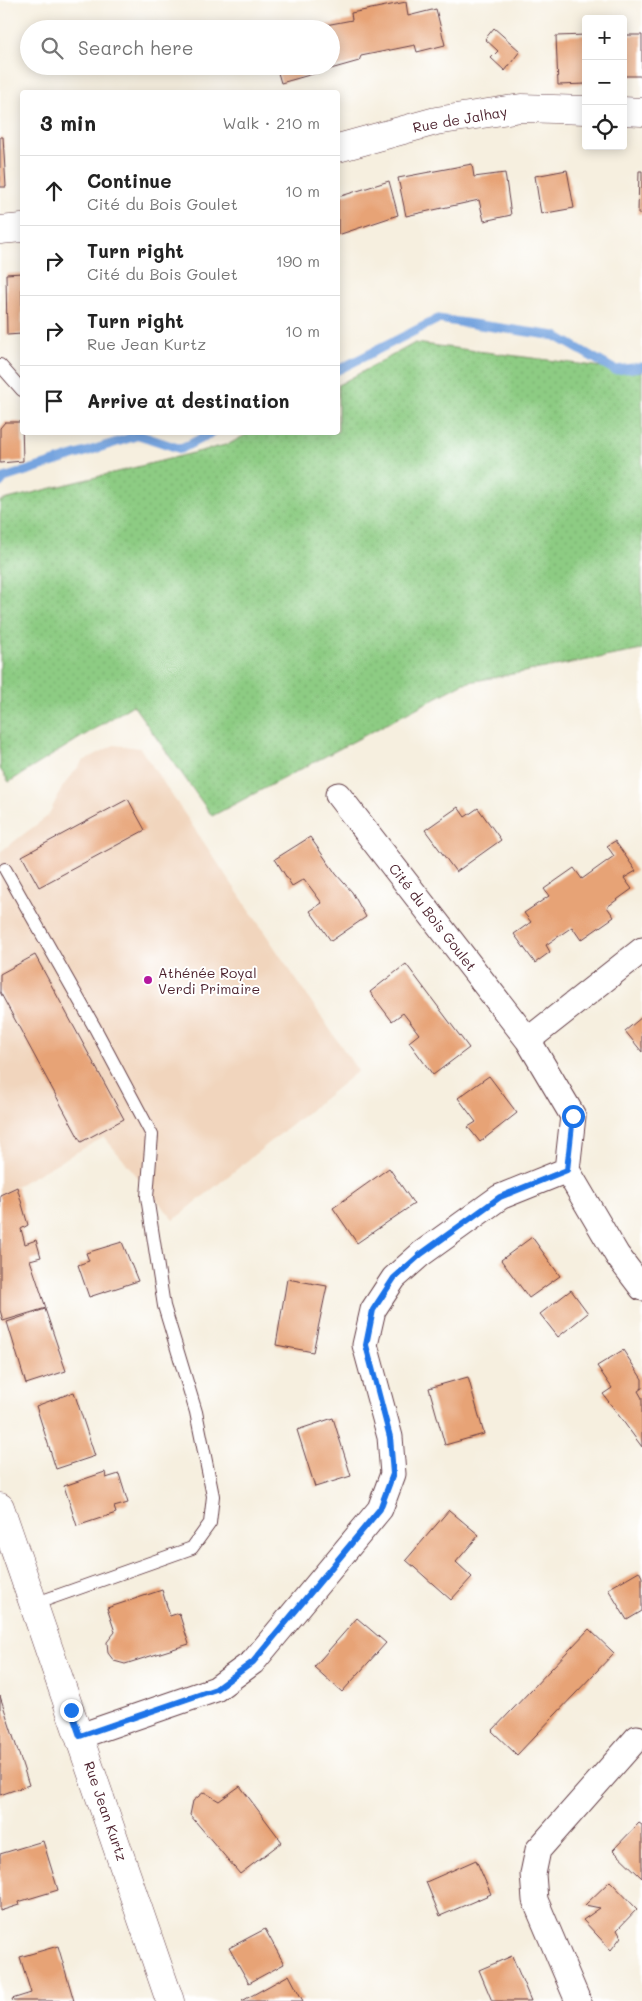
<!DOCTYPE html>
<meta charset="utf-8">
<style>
:root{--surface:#fff;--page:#f6f6f6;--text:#222;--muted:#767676;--line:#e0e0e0}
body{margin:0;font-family:Mali,sans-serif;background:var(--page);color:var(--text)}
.controls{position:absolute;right:15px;top:15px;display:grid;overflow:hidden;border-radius:5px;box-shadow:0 2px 12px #0003}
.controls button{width:45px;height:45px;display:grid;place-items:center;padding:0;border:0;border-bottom:1px solid var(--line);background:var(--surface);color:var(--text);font:25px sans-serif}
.stop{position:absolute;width:15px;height:15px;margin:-11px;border:4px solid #1a73e8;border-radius:50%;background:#fff}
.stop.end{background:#1a73e8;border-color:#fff;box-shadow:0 1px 5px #0008}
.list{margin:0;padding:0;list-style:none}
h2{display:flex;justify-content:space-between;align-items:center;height:65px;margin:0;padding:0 20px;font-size:21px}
h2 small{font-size:16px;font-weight:400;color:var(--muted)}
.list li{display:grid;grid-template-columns:32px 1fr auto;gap:15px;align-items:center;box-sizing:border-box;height:70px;padding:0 20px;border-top:1px solid var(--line)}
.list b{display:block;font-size:19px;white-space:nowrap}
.list p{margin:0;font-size:16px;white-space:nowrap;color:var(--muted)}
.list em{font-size:16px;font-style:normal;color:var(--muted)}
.icon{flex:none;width:28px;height:28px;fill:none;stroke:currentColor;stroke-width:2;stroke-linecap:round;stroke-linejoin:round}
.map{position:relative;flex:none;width:642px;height:2001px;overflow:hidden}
.search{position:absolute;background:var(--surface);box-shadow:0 2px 12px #0003;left:20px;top:20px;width:320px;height:55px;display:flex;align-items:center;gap:12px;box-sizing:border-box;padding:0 18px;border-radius:28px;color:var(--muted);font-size:19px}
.panel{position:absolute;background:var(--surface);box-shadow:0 2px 12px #0003;left:20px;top:90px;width:320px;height:345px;border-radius:5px}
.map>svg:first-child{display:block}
.built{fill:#f1d5bd}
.green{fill:url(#green-dots);stroke:#6c7657}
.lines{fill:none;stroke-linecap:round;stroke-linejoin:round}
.stream{stroke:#76a4df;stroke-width:9}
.building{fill:#e7a376}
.service-casing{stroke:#643e46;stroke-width:14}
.minor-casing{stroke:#643e46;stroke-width:27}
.secondary-casing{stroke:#643e46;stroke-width:29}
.service{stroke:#fff;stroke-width:12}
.minor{stroke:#fff;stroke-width:25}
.secondary{stroke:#fff;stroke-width:28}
.route{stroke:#1a73e8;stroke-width:6}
.poi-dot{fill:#b5179e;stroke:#fff;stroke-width:2}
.labels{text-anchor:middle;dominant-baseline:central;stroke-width:4;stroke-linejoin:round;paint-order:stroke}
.street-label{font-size:14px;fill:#4a1f2b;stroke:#fff}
.poi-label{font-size:14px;fill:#4a1f2b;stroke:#fff;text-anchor:start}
</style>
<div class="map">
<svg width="642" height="2001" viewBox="0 0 642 2001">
<defs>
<pattern id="green-dots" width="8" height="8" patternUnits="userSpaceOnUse" patternTransform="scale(1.25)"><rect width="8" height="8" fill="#8dcc83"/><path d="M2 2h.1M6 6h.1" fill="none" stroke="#7baf71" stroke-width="1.8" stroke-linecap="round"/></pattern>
</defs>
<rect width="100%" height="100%" fill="#fff"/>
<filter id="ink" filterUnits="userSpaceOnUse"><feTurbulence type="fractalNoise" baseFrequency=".02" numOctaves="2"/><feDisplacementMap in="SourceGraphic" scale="10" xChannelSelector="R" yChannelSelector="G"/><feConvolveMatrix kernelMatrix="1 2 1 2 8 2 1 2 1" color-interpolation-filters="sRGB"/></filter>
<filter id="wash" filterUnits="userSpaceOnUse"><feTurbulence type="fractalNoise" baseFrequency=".0096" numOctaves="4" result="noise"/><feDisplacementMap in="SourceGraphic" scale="20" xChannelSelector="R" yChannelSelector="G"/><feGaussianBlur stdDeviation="1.12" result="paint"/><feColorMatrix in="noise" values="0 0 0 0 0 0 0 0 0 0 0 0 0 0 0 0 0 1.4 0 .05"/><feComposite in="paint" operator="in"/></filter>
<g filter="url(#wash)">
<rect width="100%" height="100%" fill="#f6efdf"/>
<!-- built -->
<path class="built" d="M114,745L140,748L358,1071L174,1220L104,1137L0,1195V852L48,816L63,786L83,761Z"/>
<!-- green -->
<path class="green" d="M415,343L642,372V650L464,683L212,816L133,705L9,782L0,769V501L229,444L249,433L338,432V385Z"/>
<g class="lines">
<!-- stream -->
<path class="stream" d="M338,370L438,319L556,336L615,370L642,367
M0,483L4,478L139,435L181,449L213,432"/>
</g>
<g id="blocks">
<!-- building -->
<path class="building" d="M406,2L408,16L436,9L445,45L417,52L415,45L361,56L359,61L281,83L276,66H331V29L310,28L352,20L351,13Z
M494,28L520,51L505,71L491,58L498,51L485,39Z
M586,35V84L558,85L556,36Z
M623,35H642V76H623Z
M0,137H3L6,187H0Z
M472,164L474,177L505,173L511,215L484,221L479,200L406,216L398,178Z
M567,170L574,208L541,214L535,176Z
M639,171H642V214H638Z
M389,181L398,215L338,235V197Z
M22,273V334L7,335L6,274Z
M5,422H22L23,461L0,463V428Z
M128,799L145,830L39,887L22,856Z
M458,807L465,817L478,808L501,840L456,872L425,830Z
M310,837L336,874L352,892L366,917L331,941L310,911L322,903L304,879L292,886L275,859Z
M615,841L636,871L624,878L632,889L607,907L614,917L581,940L572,927L546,945L550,952L535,963L514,934L531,922L524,913L549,896L544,889L574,868L582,879L614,856L607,846Z
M35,955L124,1119L81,1142L0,992V974Z
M406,964L469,1048L433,1075L409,1042L419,1034L410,1022L403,1013L392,1021L370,992Z
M642,1017V1052L625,1031Z
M489,1076L517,1113L480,1142L468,1127L476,1122L458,1098Z
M389,1168L414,1204L357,1243L333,1208Z
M17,1187L28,1225L21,1229L25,1244L36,1240L41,1257L30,1260L46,1308L3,1321L0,1310V1195Z
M532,1237L560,1276L529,1298L501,1260Z
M122,1242L138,1281L89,1297L78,1265L89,1261L86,1253Z
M287,1279L327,1286L313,1352L276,1345Z
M571,1290L588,1313L558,1337L540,1314Z
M45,1309L66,1371L26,1384L7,1322Z
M623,1350L642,1379V1388L638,1391L642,1398V1447L603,1394L612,1388L597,1366Z
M468,1377L484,1434L445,1445L429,1388Z
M74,1392L95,1456L56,1469L36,1406Z
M333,1418L351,1476L315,1487L297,1430Z
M105,1472L106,1478L119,1474L128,1503L114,1507L116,1513L77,1526L64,1486Z
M449,1510L479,1535L456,1562L472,1577L451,1600L406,1560Z
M639,1571L642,1577V1611L627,1620L608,1589Z
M162,1590L170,1616L179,1613L189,1644L125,1664L114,1661L108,1653L107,1642L115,1632L107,1608Z
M357,1618L386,1643L342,1692L314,1667Z
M589,1629L614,1653L517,1755L492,1731Z
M0,1696L29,1785L0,1795Z
M240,1786L282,1842L240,1874L190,1815L193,1801L204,1792L219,1801Z
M639,1823L642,1825V1878L613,1850Z
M43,1841L58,1890L18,1902L19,1905L0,1911V1854Z
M476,1860L491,1894L440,1916L426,1882Z
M610,1881L637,1909L617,1930L621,1937L611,1950L583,1920L600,1908L585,1905Z
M265,1929L284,1964L249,1983L229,1948Z
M58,1946L74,2001H13L12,1999L31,1993L20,1957Z
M512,1956L531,2001H492L479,1970Z
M289,1975L303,2001H242Z"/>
</g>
</g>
<g filter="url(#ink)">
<use href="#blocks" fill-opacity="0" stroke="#643e46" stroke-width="1"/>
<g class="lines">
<defs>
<path id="service" d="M0,365L22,390
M5,869L95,1028L152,1135L147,1197L164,1306L196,1412L213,1496L210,1523L192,1548L34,1604"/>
<path id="minor" d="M338,795L528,1040L573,1116L567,1170
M528,1040L642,950
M80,1736L216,1689L253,1662L380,1509L393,1474L390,1437L365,1345L373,1310L394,1278L421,1254L500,1197L567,1170L617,1255L642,1288
M578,2001L535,1900L533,1874L538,1850L637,1738"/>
<path id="secondary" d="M623,111L642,112
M338,148L436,121L521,108L586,110
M0,230L22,228
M0,1507L170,2001"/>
</defs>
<!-- service casing -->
<use href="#service" class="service-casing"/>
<!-- minor casing -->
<use href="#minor" class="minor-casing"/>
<!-- secondary casing -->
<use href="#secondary" class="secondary-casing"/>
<!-- service -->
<use href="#service" class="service"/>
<!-- minor -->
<use href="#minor" class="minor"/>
<!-- secondary -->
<use href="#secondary" class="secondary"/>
</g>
</g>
<g class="lines" filter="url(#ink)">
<!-- route -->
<path class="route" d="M71,1710L80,1736L216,1689L253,1662L380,1509L393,1474L390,1437L366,1345L373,1310L394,1278L421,1254L500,1197L567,1170L573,1116"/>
</g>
<!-- markers -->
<circle class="poi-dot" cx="148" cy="980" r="5"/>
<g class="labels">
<!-- street labels -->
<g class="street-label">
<text transform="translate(460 119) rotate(-10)">Rue de Jalhay</text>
<text transform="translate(433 917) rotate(52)">Cité du Bois Goulet</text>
<text transform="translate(106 1811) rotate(71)">Rue Jean Kurtz</text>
</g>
<!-- poi labels -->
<g class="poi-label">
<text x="158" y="972">Athénée Royal<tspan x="158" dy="16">Verdi Primaire</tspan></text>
</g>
</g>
</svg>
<div class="controls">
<button>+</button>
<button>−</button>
<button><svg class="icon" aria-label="locate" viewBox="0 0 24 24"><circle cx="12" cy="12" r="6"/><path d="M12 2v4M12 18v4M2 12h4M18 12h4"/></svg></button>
</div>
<div class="stop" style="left:573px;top:1116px"></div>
<div class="stop end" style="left:71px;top:1710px"></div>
<div class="search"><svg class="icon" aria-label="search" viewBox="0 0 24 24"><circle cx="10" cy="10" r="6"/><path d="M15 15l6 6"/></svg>Search here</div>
<section class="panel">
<h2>3 min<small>Walk · 210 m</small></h2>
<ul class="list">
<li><svg class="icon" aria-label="ahead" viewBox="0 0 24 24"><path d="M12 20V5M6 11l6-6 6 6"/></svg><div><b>Continue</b><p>Cité du Bois Goulet</p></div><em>10 m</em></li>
<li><svg class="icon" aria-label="right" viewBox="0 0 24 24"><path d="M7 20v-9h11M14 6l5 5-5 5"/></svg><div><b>Turn right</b><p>Cité du Bois Goulet</p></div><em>190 m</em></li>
<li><svg class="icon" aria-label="right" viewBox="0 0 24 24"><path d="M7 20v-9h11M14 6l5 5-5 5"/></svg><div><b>Turn right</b><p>Rue Jean Kurtz</p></div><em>10 m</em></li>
<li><svg class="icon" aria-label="arrive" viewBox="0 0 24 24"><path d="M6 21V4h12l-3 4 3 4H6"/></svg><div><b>Arrive at destination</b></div></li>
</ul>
</section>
</div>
